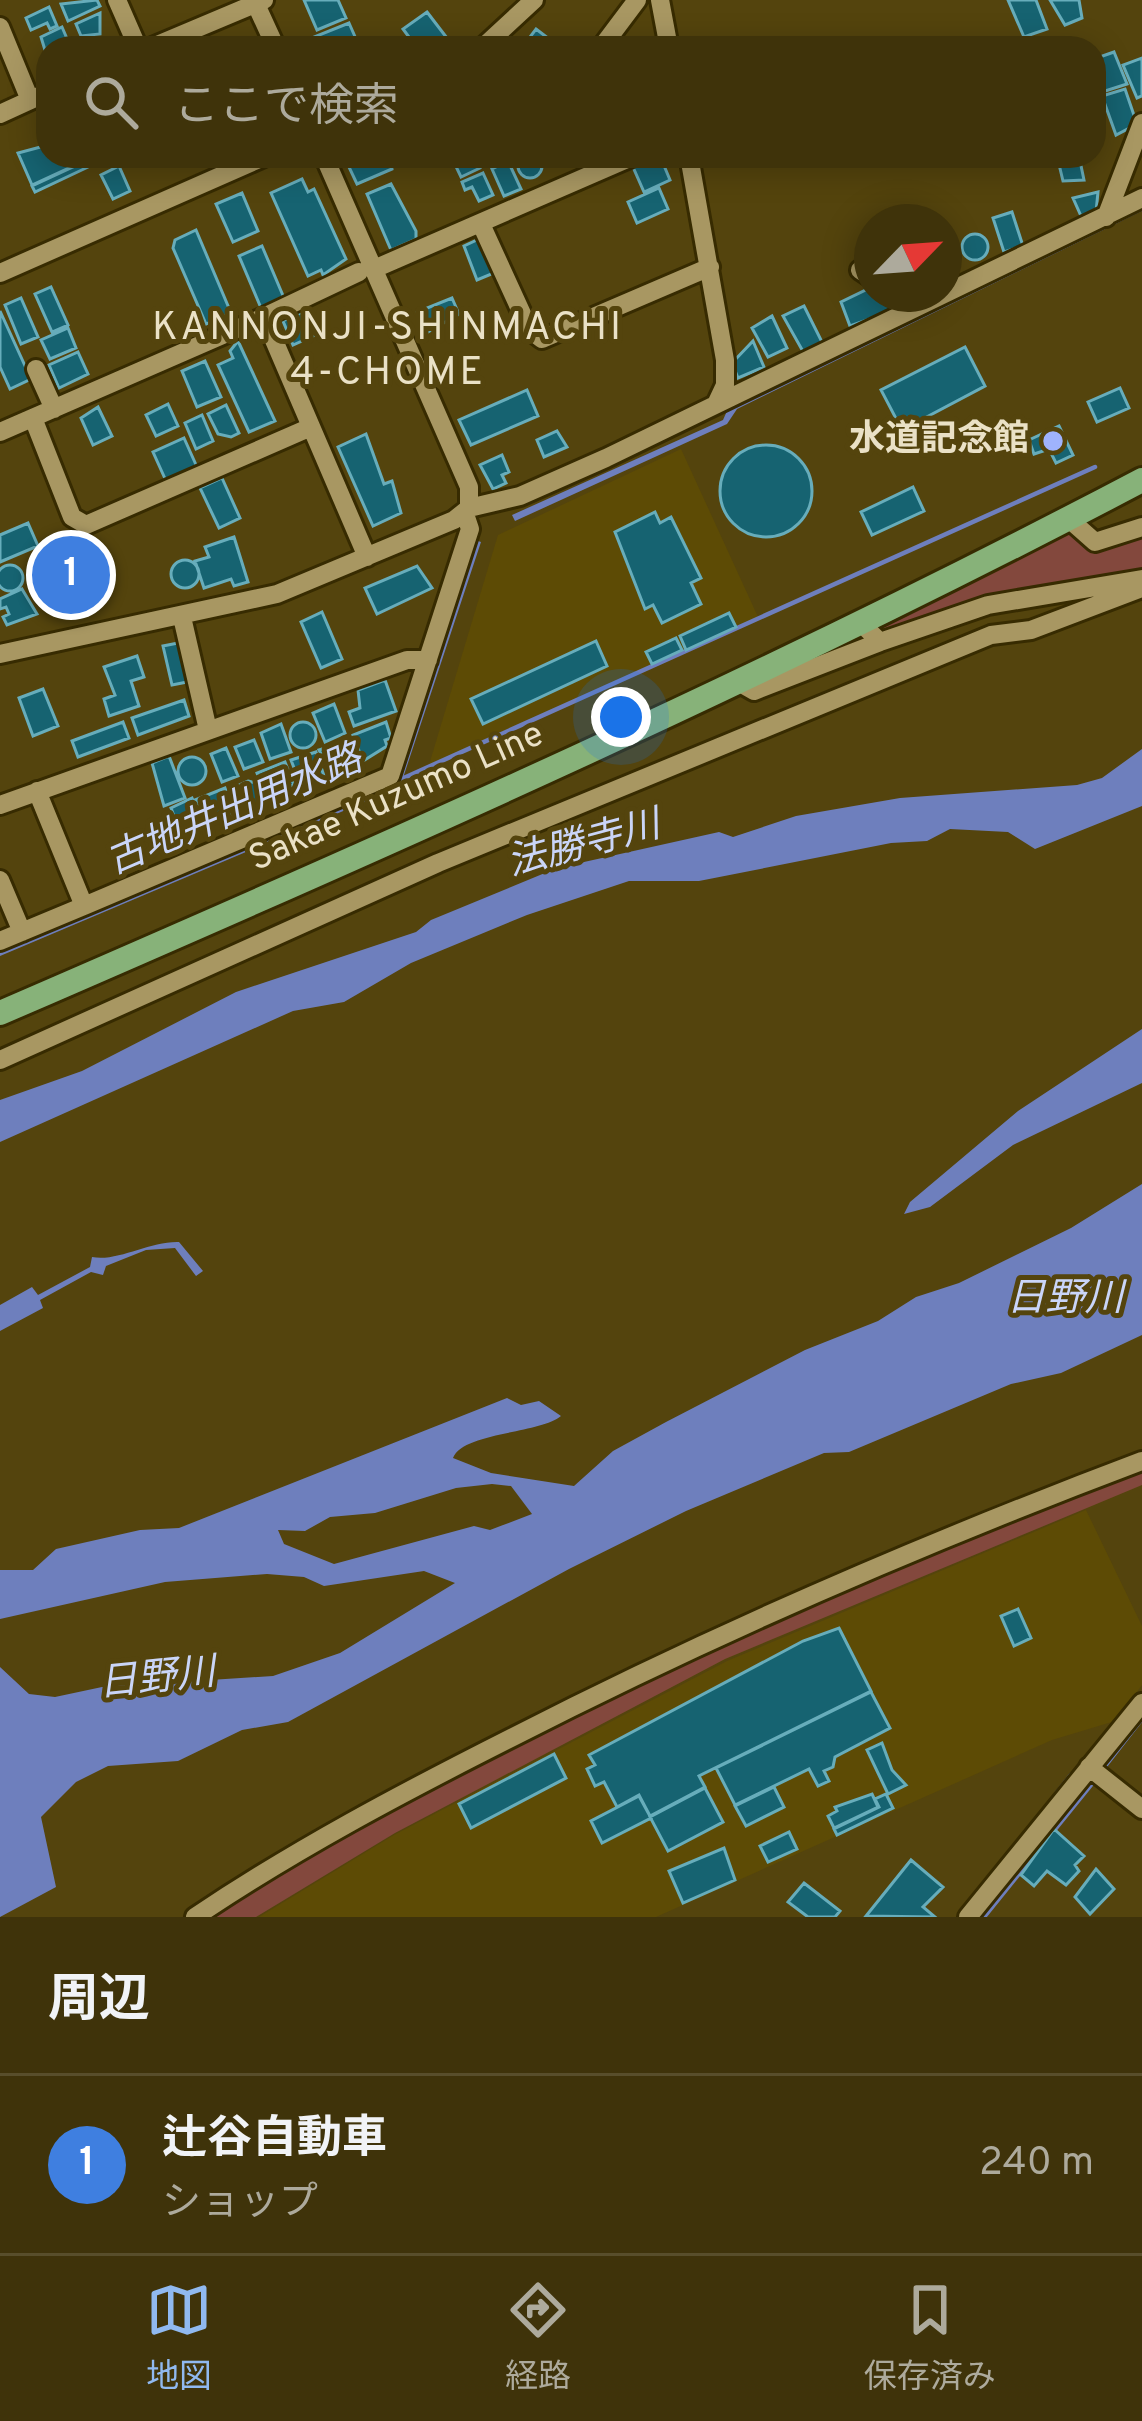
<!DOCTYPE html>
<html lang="ja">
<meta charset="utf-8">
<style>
:root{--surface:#3f330a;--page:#4a3f18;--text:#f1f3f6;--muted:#adaa9c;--line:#584e2b;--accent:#90b9f0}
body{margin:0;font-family:Overpass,"Noto Sans JP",sans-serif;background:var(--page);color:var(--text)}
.compass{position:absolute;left:854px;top:204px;width:108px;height:108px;border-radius:50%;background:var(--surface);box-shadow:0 6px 30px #0003;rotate:65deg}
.you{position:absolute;left:621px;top:717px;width:42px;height:42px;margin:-30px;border:9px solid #fff;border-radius:50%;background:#1a73e8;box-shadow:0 0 0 18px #1a73e833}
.badge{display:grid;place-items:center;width:78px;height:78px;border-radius:50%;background:var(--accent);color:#fff;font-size:39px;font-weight:700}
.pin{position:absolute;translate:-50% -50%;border:6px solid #fff;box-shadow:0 3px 12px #0006}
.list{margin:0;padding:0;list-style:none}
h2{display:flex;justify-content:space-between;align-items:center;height:156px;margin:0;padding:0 48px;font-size:51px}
h2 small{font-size:39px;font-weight:400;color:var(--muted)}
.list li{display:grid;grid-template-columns:78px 1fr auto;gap:36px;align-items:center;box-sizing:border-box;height:180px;padding:0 48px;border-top:3px solid var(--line)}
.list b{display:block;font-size:45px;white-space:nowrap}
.list p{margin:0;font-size:39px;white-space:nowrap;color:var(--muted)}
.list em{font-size:39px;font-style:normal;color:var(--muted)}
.icon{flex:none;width:66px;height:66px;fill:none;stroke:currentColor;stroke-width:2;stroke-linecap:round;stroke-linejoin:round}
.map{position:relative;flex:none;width:1142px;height:1917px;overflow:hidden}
.search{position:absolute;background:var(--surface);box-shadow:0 6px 30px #0003;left:36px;right:36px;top:36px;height:132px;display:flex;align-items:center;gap:30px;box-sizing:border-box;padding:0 42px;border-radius:36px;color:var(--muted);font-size:45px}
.sheet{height:336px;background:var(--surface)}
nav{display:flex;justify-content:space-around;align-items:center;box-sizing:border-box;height:168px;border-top:3px solid var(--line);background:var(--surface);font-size:33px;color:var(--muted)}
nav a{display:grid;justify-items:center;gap:6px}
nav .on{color:var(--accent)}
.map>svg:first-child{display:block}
.built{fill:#5d4b05}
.green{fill:#83483d}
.water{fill:#6e7fbd;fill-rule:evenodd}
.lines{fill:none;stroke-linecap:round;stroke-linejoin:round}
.stream{stroke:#6e7fbd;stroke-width:4.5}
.building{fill:#166371;stroke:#67adbb;stroke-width:3}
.minor-casing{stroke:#372b01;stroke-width:24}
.major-casing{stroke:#372b01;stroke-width:30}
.minor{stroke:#a89762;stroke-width:18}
.major{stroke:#87b279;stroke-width:24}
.poi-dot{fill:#9fb3fd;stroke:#54440d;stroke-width:4.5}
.labels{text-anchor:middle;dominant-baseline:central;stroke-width:10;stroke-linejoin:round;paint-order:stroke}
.poi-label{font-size:36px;font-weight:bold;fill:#eae1c6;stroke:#54440d;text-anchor:end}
.street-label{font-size:36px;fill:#eae1c6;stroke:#54440d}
.neighbourhood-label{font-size:39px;letter-spacing:3px;fill:#eae1c6;stroke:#54440d}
.water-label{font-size:39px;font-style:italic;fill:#cad5f8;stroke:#54440d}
</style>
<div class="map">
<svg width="1142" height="1917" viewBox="0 0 1142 1917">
<rect width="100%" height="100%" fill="#54440d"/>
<!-- built -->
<path class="built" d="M681,449L759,619L429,765L498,535Z
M1086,1510L1142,1626V1685L1115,1721L1052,1740L656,1917H259L394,1835L727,1661Z"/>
<!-- green -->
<path class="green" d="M1068,527L1077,538L1142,532V573L887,635L879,633L877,626Z
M1142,1465V1485L725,1659L395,1833L256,1917H207L363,1820L726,1638Z"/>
<!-- water -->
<path class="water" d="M1142,203V211L737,409L727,424L515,521L512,515L723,420L730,404Z
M475,540L481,542L400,787L0,956V947L393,782Z
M1142,749V806L1035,849L1008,832L950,829L927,841L891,843L699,881H629L527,915L411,963L344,1002L293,1011L0,1142V1100L82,1071L236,992L416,932L431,920L557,868L719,832L733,837L796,816L900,798L1077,785L1102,778Z
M1142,1029V1083L1013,1145L930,1207L904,1214L910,1202L1018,1111Z
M1142,1184V1335L1061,1373L1011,1384L849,1452L824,1453L686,1511L569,1569L288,1722L242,1730L178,1761L108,1766L76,1782L41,1817L56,1887L0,1917V1667L29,1694L55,1697L102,1687L273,1676L340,1653L455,1583L424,1571L324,1586L304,1577L267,1574L165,1582L0,1619V1570H33L56,1549L140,1530L179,1528L507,1398L521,1405L539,1401L561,1416C539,1434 463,1432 453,1458L491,1473L574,1486L613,1451L666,1422L805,1350L878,1321L916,1297L959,1283L1071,1228ZM492,1484L511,1486L532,1514L490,1530L474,1526L334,1564L284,1544L278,1530L305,1531L330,1517L375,1513L456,1488Z
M179,1242L203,1271L196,1276L175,1248L146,1250L106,1266L103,1275L91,1272L40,1300L43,1308L0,1331V1305L32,1287L38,1295L90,1267L92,1257C118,1262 149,1241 179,1242Z"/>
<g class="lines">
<!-- stream -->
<path class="stream" d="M397,781L1095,467
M1101,1771L1141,1720
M1056,1794L1071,1775
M984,1917L1094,1781"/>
</g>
<!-- building -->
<path class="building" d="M97,0L100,6L68,21L61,4Z
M304,0H338L346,18L317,30Z
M1008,0H1036L1047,29L1024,37Z
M1050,0H1079L1082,18L1065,25Z
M49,7L57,26L50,29L47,23L31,30L26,18Z
M427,12L450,42L441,48H417L403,29Z
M100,13V34L81,36L76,24Z
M349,23L360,48H319L314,37Z
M62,27L71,48H48V60L41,37Z
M536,29L561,48H528L524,45Z
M1114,52L1127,84L1102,92L1094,59Z
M1142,58V96L1137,98L1123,65Z
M1125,89L1137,124L1116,135L1102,96Z
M48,145V156L86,160L32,185L18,153Z
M518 166a12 12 0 1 1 24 0a12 12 0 1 1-24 0Z
M352,156H390L392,169L357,184L348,165Z
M451,156H477L480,168L461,177Z
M660,156L670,180L644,192L633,167Z
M1057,156H1079L1084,180L1063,181Z
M86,161L88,167L35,192L32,186Z
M508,161L521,189L504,196L492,169Z
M119,166L130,191L113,199L101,175Z
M483,173L493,195L479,201L472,187L465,190L462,182Z
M302,179L308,192L314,189L346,259L323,275L321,270L308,276L271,193Z
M391,184L416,231V239L391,250L367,194Z
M659,188L668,209L637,223L628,202Z
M1098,192L1096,212L1081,216L1073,198Z
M242,193L258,231L233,242L216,204Z
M1012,212L1023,246L1004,252L993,218Z
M196,230L231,313L206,324L173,248L175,240Z
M962 247a13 13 0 1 1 26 0a13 13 0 1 1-26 0Z
M479,239L494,273L477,280L464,246Z
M262,246L284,298L261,308L239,256Z
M51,287L68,325L52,332L35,294Z
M872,287V294H891L901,308L850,326L841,302Z
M21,298L38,337L21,344L5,305Z
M452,298L459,314L426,333L417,312Z
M804,306L824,346L805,355L783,316Z
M0,311L31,379L10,389L0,367Z
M303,312L313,336L293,345L283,321Z
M772,316L787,348L768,357L752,328Z
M68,328L76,348L50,359L41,340Z
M238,341L275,421L249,432L218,365L233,358L230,351Z
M753,341L764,367L738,378L732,363Z
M965,347L985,386L902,430L881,390Z
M78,352L88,374L59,388L49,365Z
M205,361L221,397L197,407L182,371Z
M1120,388L1129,408L1097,422L1088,402Z
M527,390L538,416L471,445L459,420Z
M168,404L178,426L156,436L146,415Z
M226,405L239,433L231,437L218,434L208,414Z
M98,407L112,436L93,445L81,418Z
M202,415L213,441L196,449L185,423Z
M1059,426L1073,455L1056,463L1049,449L1034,454L1029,440Z
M557,431L567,447L544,457L537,440Z
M366,434L384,484L392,481L401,513L373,526L338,447Z
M184,438L197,467L167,483L153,452Z
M720 491a46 46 0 1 1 92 0a46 46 0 1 1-92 0Z
M502,455L509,472L502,475L506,483L493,489L480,465Z
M222,478L240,518L219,528L200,488Z
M913,487L924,511L872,535L861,512Z
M655,512L660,523L671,517L701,578L691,583L701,604L662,623L653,605L645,609L615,532Z
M28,523L38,546L0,562V535Z
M234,537L248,582L234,586L231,579L204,588L195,561L209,557L205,547Z
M171 574a14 14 0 1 1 28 0a14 14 0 1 1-28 0Z
M-3 578a13 13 0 1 1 26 0a13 13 0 1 1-26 0Z
M417,566L432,588L377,614L365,588Z
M22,589L37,614L7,625L3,617L9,614L6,607L0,609V599Z
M322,612L342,659L321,668L301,622Z
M729,613L736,627L686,650L680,636Z
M676,638L682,650L652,664L646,652Z
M596,641L607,666L483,724L471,699Z
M178,643L187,682L172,685L163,646Z
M137,656L144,677L131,681L139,706L109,716L104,699L115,695L104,667Z
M385,680L396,711L354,726L349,712L360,708L358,690Z
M43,689L58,726L33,736L19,698Z
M184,700L189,716L138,735L132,718Z
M334,704L345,733L325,742L313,713Z
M123,722L129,738L78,757L72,741Z
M386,722L391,738L385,740L387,746L363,761L353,735Z
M290 735a13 13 0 1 1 26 0a13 13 0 1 1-26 0Z
M281,724L291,752L270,759L261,733Z
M254,740L263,762L244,769L235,747Z
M348,741L356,762L331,774L319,750Z
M226,748L238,776L222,782L211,754Z
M316,752L325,779L299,781L291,760Z
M169,756L185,798L164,806L152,763Z
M178 771a14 14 0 1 1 28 0a14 14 0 1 1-28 0Z
M285,762L294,785L265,794L257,773Z
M248,781L256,783L264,807L248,813L237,786Z
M225,788L234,813L211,822L195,800Z
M192,798L203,826L181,835L171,808Z
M1018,1609L1031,1638L1014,1646L1001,1616Z
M839,1628L871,1691L699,1776L705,1787L650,1816L639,1795L617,1807L604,1782L595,1786L587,1769L595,1765L589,1755L803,1641Z
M871,1692L890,1728L835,1757L833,1767L824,1771L829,1781L818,1786L809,1769L735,1805L716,1768Z
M882,1743L892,1770L906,1785L888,1794L867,1750Z
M554,1754L566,1778L471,1828L459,1804Z
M774,1787L784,1807L746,1826L735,1806Z
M705,1788L723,1822L668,1851L650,1817Z
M872,1794L878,1807L834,1828L828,1816L837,1811L835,1807Z
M886,1794L893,1808L837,1835L834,1829L879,1807L875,1799Z
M639,1796L651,1818L602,1843L591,1821Z
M1054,1829L1084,1856L1075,1865L1079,1871L1066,1885L1047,1871L1034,1886L1021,1875Z
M789,1832L797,1849L768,1862L760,1846Z
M724,1848L735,1880L683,1903L669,1871Z
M911,1860L943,1887L923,1907L935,1917L866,1916Z
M1096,1869L1114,1889L1090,1914L1075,1897Z
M804,1883L840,1911L835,1917H808L788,1902Z"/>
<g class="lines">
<defs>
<path id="minor" d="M117,0L138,48
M254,0L276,48
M660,0L669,48
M0,27L30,100
M150,48L264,0
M482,48L534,0
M601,48L637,0
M0,114L48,92
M689,156L725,360V385L717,402
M1106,217L1142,123
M481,224L529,329L542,339L710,267
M374,269L634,156
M860,270L872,278
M0,273L266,156
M264,317L359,272
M36,369L54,409
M33,418L72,517L86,525L311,427
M0,432L264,317L367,557
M469,508L520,496L606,458L1142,198
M1069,519L1095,542L1142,527
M182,617L208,730
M862,624L880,642L988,605L1142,579
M0,654L277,594L454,520L469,508V487L324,156
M740,683L754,691L880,642
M0,805L407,660H428
M0,880L22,932
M84,906L390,776L470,529L465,514
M0,941L84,906L37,791
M0,1060L438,863L991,635L1031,630L1142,588
M1089,1767L1142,1809
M195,1917C296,1849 402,1793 511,1738C716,1633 927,1542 1142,1461
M968,1917L1142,1703"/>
<path id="major" d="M0,1013C386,846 770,676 1142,480"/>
</defs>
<!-- minor casing -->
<use href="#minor" class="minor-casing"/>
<!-- major casing -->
<use href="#major" class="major-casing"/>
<!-- minor -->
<use href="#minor" class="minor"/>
<!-- major -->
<use href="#major" class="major"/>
</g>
<!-- markers -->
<circle class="poi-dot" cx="1053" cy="441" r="12"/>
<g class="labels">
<!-- poi labels -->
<g class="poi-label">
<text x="1029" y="441">水道記念館</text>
</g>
<!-- street labels -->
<g class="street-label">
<text transform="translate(397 798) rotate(-24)">Sakae Kuzumo Line</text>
</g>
<!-- neighbourhood labels -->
<g class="neighbourhood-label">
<text x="388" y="329">KANNONJI-SHINMACHI<tspan x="388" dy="45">4-CHOME</tspan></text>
</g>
<!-- water labels -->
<g class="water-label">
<text transform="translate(235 812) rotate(-23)">古地井出用水路</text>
<text transform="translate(584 846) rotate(-15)">法勝寺川</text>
<text x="1065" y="1300">日野川</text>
<text transform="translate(157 1680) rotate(-6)">日野川</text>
</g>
</g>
</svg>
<svg class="compass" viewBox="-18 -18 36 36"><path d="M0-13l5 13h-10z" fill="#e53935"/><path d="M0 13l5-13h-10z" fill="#adaa9c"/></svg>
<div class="you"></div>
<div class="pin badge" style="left:71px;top:575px;background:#3f7fe0">1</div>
<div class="search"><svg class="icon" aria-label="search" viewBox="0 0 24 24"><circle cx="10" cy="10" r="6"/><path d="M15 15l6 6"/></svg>ここで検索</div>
</div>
<section class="sheet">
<h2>周辺<small></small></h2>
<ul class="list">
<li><span class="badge" style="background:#3f7fe0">1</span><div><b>辻谷自動車</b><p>ショップ</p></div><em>240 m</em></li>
</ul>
</section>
<nav>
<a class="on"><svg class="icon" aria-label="map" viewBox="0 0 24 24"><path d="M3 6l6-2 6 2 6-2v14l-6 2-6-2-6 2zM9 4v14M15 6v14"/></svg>地図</a>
<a><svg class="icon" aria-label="directions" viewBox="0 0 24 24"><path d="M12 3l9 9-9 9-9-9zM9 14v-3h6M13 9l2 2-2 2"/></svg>経路</a>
<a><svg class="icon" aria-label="saved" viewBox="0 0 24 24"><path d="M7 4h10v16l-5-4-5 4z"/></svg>保存済み</a>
</nav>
